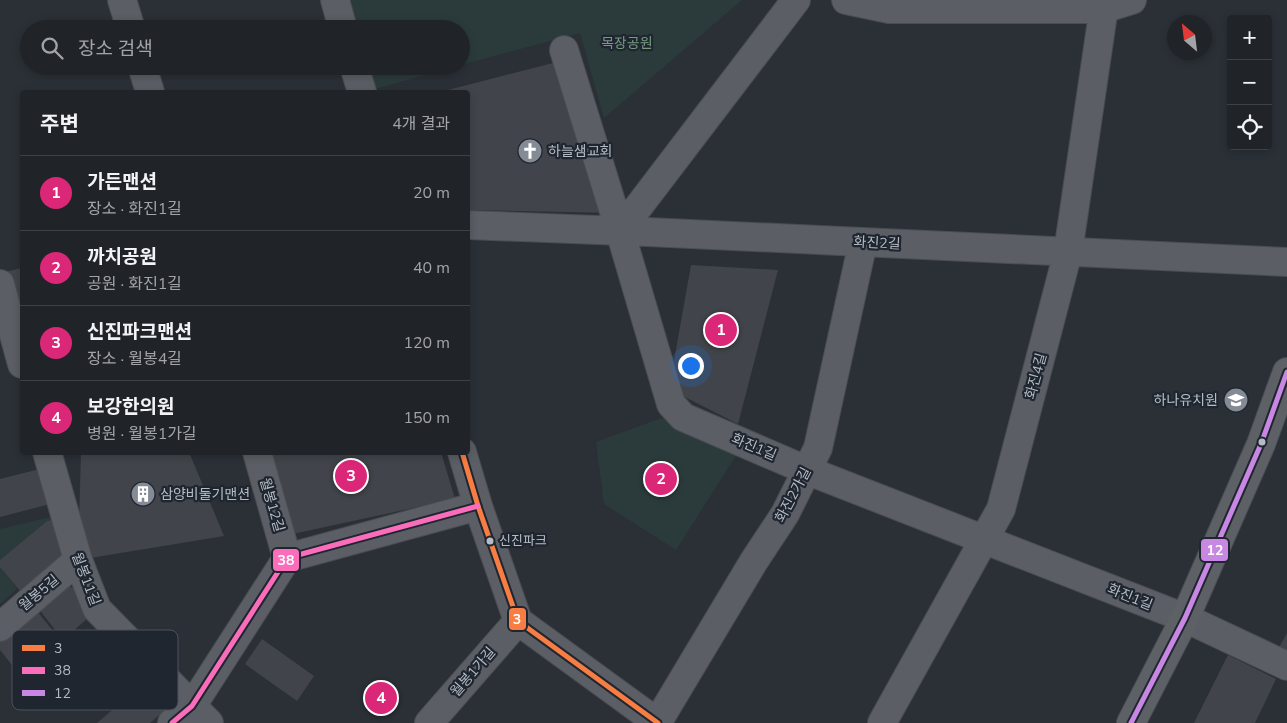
<!DOCTYPE html>
<html lang="ko">
<meta charset="utf-8">
<style>
:root{--surface:#202428;--page:#282c30;--text:#f1f3f6;--muted:#a2a4a8;--line:#3d4145;--accent:#db2777}
body{margin:0;font-family:"Nunito Sans","Noto Sans KR",sans-serif;background:var(--page);color:var(--text)}
.controls{position:absolute;right:15px;top:15px;display:grid;overflow:hidden;border-radius:5px;box-shadow:0 2px 8px #0003}
.controls button{width:45px;height:45px;display:grid;place-items:center;padding:0;border:0;border-bottom:1px solid var(--line);background:var(--surface);color:var(--text);font:25px sans-serif}
.compass{position:absolute;left:1167px;top:15px;width:45px;height:45px;border-radius:50%;background:var(--surface);box-shadow:0 2px 8px #0003;rotate:332deg}
.you{position:absolute;left:690px;top:365px;width:18px;height:18px;margin:-12px;border:4px solid #fff;border-radius:50%;background:#1a73e8;box-shadow:0 0 0 8px #1a73e833}
.badge{display:grid;place-items:center;width:32px;height:32px;border-radius:50%;background:var(--accent);color:#fff;font-size:16px;font-weight:700}
.pin{position:absolute;translate:-50% -50%;border:2px solid #fff;box-shadow:0 1px 5px #0006}
.list{margin:0;padding:0;list-style:none}
h2{display:flex;justify-content:space-between;align-items:center;height:65px;margin:0;padding:0 20px;font-size:21px}
h2 small{font-size:16px;font-weight:400;color:var(--muted)}
.list li{display:grid;grid-template-columns:32px 1fr auto;gap:15px;align-items:center;box-sizing:border-box;height:75px;padding:0 20px;border-top:1px solid var(--line)}
.list b{display:block;font-size:19px;white-space:nowrap}
.list p{margin:0;font-size:16px;white-space:nowrap;color:var(--muted)}
.list em{font-size:16px;font-style:normal;color:var(--muted)}
.icon{flex:none;width:28px;height:28px;fill:none;stroke:currentColor;stroke-width:2;stroke-linecap:round;stroke-linejoin:round}
.map{position:relative;flex:none;width:1287px;height:723px;overflow:hidden}
.search{position:absolute;background:var(--surface);box-shadow:0 2px 8px #0003;left:20px;top:20px;width:450px;height:55px;display:flex;align-items:center;gap:12px;box-sizing:border-box;padding:0 18px;border-radius:28px;color:var(--muted);font-size:19px}
.panel{position:absolute;background:var(--surface);box-shadow:0 2px 8px #0003;left:20px;top:90px;width:450px;height:365px;border-radius:5px}
.map>svg:first-child{display:block}
.green{fill:#2b3b3c}
.building{fill:#41454b}
.lines{fill:none;stroke-linecap:round;stroke-linejoin:round}
.minor-casing{stroke:#494c51;stroke-width:30}
.major-casing{stroke:#484c53;stroke-width:30}
.minor{stroke:#5b5e64;stroke-width:28}
.major{stroke:#5d6166;stroke-width:28}
.bus-1-casing{stroke:#1f2630;stroke-width:9}
.bus-2-casing{stroke:#1f2630;stroke-width:9}
.bus-3-casing{stroke:#1f2630;stroke-width:9}
.bus-1{stroke:#f77d43;stroke-width:5}
.bus-2{stroke:#fb6dba;stroke-width:5}
.bus-3{stroke:#c787e3;stroke-width:5}
.bus-dot{fill:#b5bcc6;stroke:#1f2630;stroke-width:2}
.labels{text-anchor:middle;dominant-baseline:central;stroke-width:4.5;stroke-linejoin:round;paint-order:stroke}
.bus-label{font-size:13px;fill:#b5bcc6;stroke:#1f2630;text-anchor:start}
.park-label{font-size:14px;fill:#76997f;stroke:#1f2630}
.poi-label{font-size:14px;fill:#b5bcc6;stroke:#1f2630;text-anchor:start}
.street-label{font-size:14px;fill:#b5bcc6;stroke:#1f2630}
.key{fill:#1f2630;stroke:#4c535d;stroke-width:1}
.key-label{font-size:14px;fill:#b5bcc6}
.line-badge{stroke:#1f2630;stroke-width:2}
.badge-label{font-size:14px;text-anchor:middle;font-weight:bold;fill:#fff}
</style>
<div class="map">
<svg width="1287" height="723" viewBox="0 0 1287 723">
<rect width="100%" height="100%" fill="#2a3036"/>
<!-- green -->
<path class="green" d="M346,0H742L604,118L580,33L461,65V29H354Z
M364,66H458L371,90Z
M667,416L737,454L676,550L604,504L596,442Z
M55,516L56,519L47,521L0,560V529Z
M0,567L17,589L0,604Z"/>
<!-- building -->
<path class="building" d="M561,61L614,213L468,210V92H440Z
M691,265L778,270L738,424L669,389Z
M22,268V309L14,311L0,273Z
M81,452H189L224,536L78,560Z
M248,452H441L455,499L274,538Z
M44,468L54,503L0,517V479Z
M56,519L61,525L63,557L20,591L0,567V560L47,521Z
M64,584L77,590L89,617L63,640L38,608Z
M37,611L57,636L36,652L16,627Z
M15,628L35,654L15,669L0,650V640Z
M1287,633V659L1276,653Z
M262,639L314,676L297,701L245,664Z
M1228,655L1276,679L1255,723H1194Z
M143,684L164,711L150,723H97Z"/>
<g class="lines">
<defs>
<path id="minor" d="M122,0L131,29
M335,0L343,29
M846,0L889,9H1103L1132,0
M564,50L620,231L671,404L683,417L806,470L1185,618L1287,666
M142,66L150,92
M354,66L362,92
M468,225L648,232L1287,262
M620,231L796,0
M0,284L22,364
M47,452L78,560L97,609L209,723
M257,452L287,558
M462,452L478,506L518,621L658,723
M0,627L78,560
M172,723L192,706L287,558L478,506
M429,723L518,621
M657,723L754,561L785,514L818,448L863,242
M882,723L1001,509L1068,252L1105,0"/>
<path id="major" d="M1131,723L1185,618L1261,444L1287,372"/>
</defs>
<!-- minor casing -->
<use href="#minor" class="minor-casing"/>
<!-- major casing -->
<use href="#major" class="major-casing"/>
<!-- minor -->
<use href="#minor" class="minor"/>
<!-- major -->
<use href="#major" class="major"/>
<defs>
<path id="bus-1" d="M462,452L478,506L518,621L658,723"/>
<path id="bus-2" d="M172,723L192,706L287,558L478,506"/>
<path id="bus-3" d="M1131,723L1185,618L1261,444L1287,372"/>
</defs>
<!-- bus-1 casing -->
<use href="#bus-1" class="bus-1-casing"/>
<!-- bus-2 casing -->
<use href="#bus-2" class="bus-2-casing"/>
<!-- bus-3 casing -->
<use href="#bus-3" class="bus-3-casing"/>
<!-- bus-1 -->
<use href="#bus-1" class="bus-1"/>
<!-- bus-2 -->
<use href="#bus-2" class="bus-2"/>
<!-- bus-3 -->
<use href="#bus-3" class="bus-3"/>
</g>
<!-- icons -->
<defs>
<symbol id="church-disc" viewBox="-11 -11 22 22"><circle r="9.5" fill="#848b94" stroke="#1f2630"/><path d="M-1.2-6h2.4v3.5h3.3v2.4h-3.3V6h-2.4V-.1h-3.3v-2.4h3.3Z" fill="#fff"/></symbol>
<symbol id="school-disc" viewBox="-11 -11 22 22"><circle r="9.5" fill="#848b94" stroke="#1f2630"/><path d="M0-5L7-2L0 1L-7-2ZM-4 1L0 2.5L4 1V4Q0 6-4 4Z" fill="#fff"/></symbol>
<symbol id="building-disc" viewBox="-11 -11 22 22"><circle r="9.5" fill="#848b94" stroke="#1f2630"/><path d="M-4-6H4V6H1V3H-1V6H-4ZM-2.5-4.3h1.7v1.8h-1.7ZM.8-4.3h1.7v1.8H.8ZM-2.5-1h1.7V.8h-1.7ZM.8-1h1.7V.8H.8Z" fill="#fff"/></symbol>
</defs>
<g fill-rule="evenodd">
<use href="#church-disc" x="516" y="137" width="28" height="28"/>
<use href="#school-disc" x="1222" y="386" width="28" height="28"/>
<use href="#building-disc" x="129" y="480" width="28" height="28"/>
</g>
<!-- markers -->
<g class="bus-dot">
<circle cx="1262" cy="442" r="4.5"/>
<circle cx="490" cy="541" r="4.5"/>
</g>
<g class="labels">
<!-- bus labels -->
<g class="bus-label">
<text x="499" y="541">신진파크</text>
</g>
<!-- park labels -->
<g class="park-label">
<text x="627" y="43">목장공원</text>
</g>
<!-- poi labels -->
<g class="poi-label">
<text x="548" y="151">하늘샘교회</text>
<text x="1218" y="400" text-anchor="end">하나유치원</text>
<text x="160" y="494">삼양비둘기맨션</text>
</g>
<!-- street labels -->
<g class="street-label">
<text transform="translate(877 243) rotate(3)">화진2길</text>
<text transform="translate(1036 376) rotate(-75)">화진4길</text>
<text transform="translate(754 447) rotate(23)">화진1길</text>
<text transform="translate(793 495) rotate(-62)">화진2가길</text>
<text transform="translate(272 505) rotate(74)">월봉12길</text>
<text transform="translate(86 579) rotate(69)">월봉11길</text>
<text transform="translate(39 593) rotate(-40)">월봉5길</text>
<text transform="translate(1130 597) rotate(22)">화진1길</text>
<text transform="translate(473 672) rotate(-49)">월봉1가길</text>
</g>
</g>
<!-- legend -->
<rect x="12" y="630" width="166" height="80" rx="8" class="key"/>
<rect x="22" y="645" width="23" height="6" fill="#f77d43"/>
<rect x="22" y="667" width="23" height="7" fill="#fb6dba"/>
<rect x="22" y="690" width="23" height="6" fill="#c787e3"/>
<g class="key-label">
<text x="54" y="653">3</text>
<text x="54" y="675">38</text>
<text x="54" y="698">12</text>
</g>
<g class="line-badge">
<rect x="1200" y="538" width="29" height="24" rx="5" fill="#c787e3"/>
<rect x="272" y="548" width="28" height="24" rx="5" fill="#fb6dba"/>
<rect x="508" y="607" width="19" height="24" rx="5" fill="#f77d43"/>
</g>
<g class="badge-label">
<text x="1215" y="555">12</text>
<text x="286" y="565">38</text>
<text x="517" y="624">3</text>
</g>
</svg>
<div class="controls">
<button>+</button>
<button>−</button>
<button><svg class="icon" aria-label="locate" viewBox="0 0 24 24"><circle cx="12" cy="12" r="6"/><path d="M12 2v4M12 18v4M2 12h4M18 12h4"/></svg></button>
</div>
<svg class="compass" viewBox="-18 -18 36 36"><path d="M0-13l5 13h-10z" fill="#e53935"/><path d="M0 13l5-13h-10z" fill="#a2a4a8"/></svg>
<div class="you"></div>
<div class="pin badge" style="left:721px;top:330px">1</div>
<div class="pin badge" style="left:661px;top:479px">2</div>
<div class="pin badge" style="left:351px;top:476px">3</div>
<div class="pin badge" style="left:381px;top:698px">4</div>
<div class="search"><svg class="icon" aria-label="search" viewBox="0 0 24 24"><circle cx="10" cy="10" r="6"/><path d="M15 15l6 6"/></svg>장소 검색</div>
<section class="panel">
<h2>주변<small>4개 결과</small></h2>
<ul class="list">
<li><span class="badge">1</span><div><b>가든맨션</b><p>장소 · 화진1길</p></div><em>20 m</em></li>
<li><span class="badge">2</span><div><b>까치공원</b><p>공원 · 화진1길</p></div><em>40 m</em></li>
<li><span class="badge">3</span><div><b>신진파크맨션</b><p>장소 · 월봉4길</p></div><em>120 m</em></li>
<li><span class="badge">4</span><div><b>보강한의원</b><p>병원 · 월봉1가길</p></div><em>150 m</em></li>
</ul>
</section>
</div>
